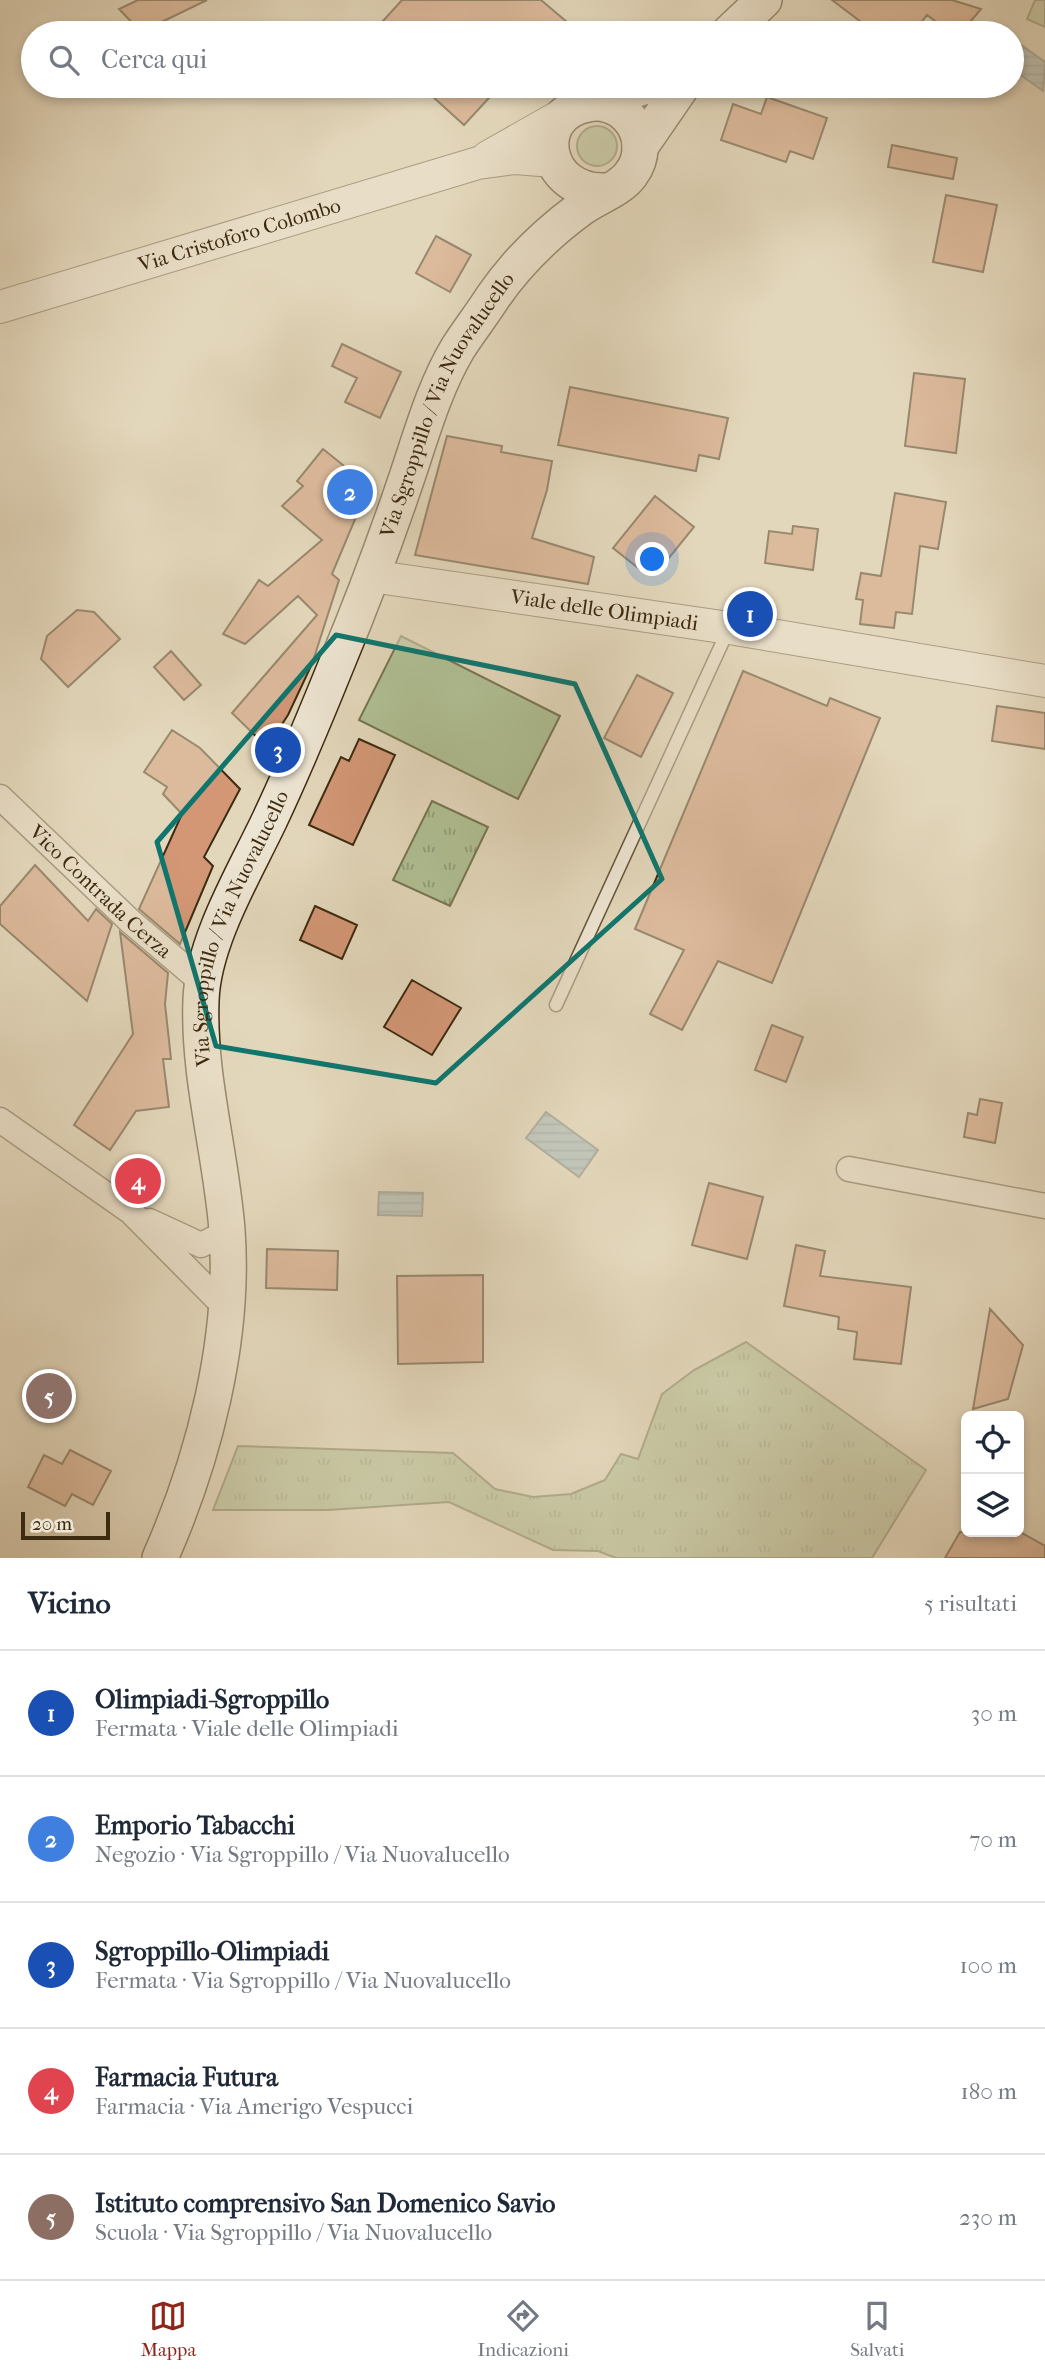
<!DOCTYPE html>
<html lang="it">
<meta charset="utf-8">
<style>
:root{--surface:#fff;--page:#f6f6f7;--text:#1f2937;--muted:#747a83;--line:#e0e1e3;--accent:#8f2418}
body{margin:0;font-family:"IM FELL French Canon",serif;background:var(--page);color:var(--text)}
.controls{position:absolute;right:21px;bottom:21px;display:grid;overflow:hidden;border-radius:10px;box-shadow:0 4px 10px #0003}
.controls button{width:63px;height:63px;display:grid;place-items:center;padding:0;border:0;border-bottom:2px solid var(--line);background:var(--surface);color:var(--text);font:35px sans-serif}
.scale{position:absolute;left:21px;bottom:18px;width:89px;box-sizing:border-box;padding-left:7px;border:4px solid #3d2b11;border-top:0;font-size:19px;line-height:24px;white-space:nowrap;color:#3d2b11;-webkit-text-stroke:5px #ede5d3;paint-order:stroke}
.you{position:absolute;left:653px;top:560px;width:24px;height:24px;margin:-18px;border:5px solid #fff;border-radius:50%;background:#1a73e8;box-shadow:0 0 0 10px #1a73e833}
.badge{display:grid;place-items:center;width:46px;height:46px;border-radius:50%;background:var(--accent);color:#fff;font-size:23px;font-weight:700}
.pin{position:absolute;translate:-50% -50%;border:4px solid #fff;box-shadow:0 2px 7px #0006}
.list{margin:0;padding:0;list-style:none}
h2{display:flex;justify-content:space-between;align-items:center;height:91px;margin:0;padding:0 28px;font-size:30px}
h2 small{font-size:23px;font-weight:400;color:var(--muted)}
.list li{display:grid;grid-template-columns:46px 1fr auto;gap:21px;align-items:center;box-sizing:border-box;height:126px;padding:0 28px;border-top:2px solid var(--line)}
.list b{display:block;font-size:26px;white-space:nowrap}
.list p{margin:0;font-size:23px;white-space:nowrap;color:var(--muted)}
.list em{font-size:23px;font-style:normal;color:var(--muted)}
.icon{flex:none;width:38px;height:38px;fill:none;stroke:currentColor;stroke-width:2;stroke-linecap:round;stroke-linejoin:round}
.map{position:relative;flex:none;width:1045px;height:1558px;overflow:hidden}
.search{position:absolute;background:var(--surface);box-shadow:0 4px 10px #0003;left:21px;right:21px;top:21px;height:77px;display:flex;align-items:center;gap:18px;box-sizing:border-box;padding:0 24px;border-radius:38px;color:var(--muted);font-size:26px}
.sheet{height:721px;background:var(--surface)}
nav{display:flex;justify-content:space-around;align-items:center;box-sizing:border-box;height:98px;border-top:2px solid var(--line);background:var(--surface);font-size:19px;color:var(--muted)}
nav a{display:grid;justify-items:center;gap:4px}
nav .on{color:var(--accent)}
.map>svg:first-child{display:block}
.grass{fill:url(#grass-tufts);stroke:#767552;stroke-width:2}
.garden{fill:#afbf93;stroke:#767552;stroke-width:2}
.water{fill:url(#water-rules);stroke:#767e78;stroke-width:2}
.building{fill:#d39776;stroke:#3d2b11;stroke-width:2}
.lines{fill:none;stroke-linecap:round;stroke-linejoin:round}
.service-casing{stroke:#66563c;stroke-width:15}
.minor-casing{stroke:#66563c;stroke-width:27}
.tertiary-casing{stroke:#66563c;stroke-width:34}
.secondary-casing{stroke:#3d2b11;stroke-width:38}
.service{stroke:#ede5d3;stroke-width:12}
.minor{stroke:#ede5d3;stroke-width:24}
.tertiary{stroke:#ede5d3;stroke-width:32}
.secondary{stroke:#ede5d3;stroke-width:35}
.marked{fill:none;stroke:#0f766e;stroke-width:5;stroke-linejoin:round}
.labels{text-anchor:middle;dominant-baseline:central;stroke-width:5;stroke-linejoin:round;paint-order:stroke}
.street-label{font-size:21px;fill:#3d2b11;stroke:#ede5d3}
</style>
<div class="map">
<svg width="1045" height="1558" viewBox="0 0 1045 1558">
<defs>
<pattern id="grass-tufts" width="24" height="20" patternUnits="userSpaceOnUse" patternTransform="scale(1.75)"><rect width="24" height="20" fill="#afbf93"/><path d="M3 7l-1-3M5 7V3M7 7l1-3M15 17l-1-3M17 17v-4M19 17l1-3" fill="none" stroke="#909b77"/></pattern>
<pattern id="water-rules" width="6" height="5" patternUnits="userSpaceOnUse" patternTransform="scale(1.75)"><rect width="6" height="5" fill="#9cb6bc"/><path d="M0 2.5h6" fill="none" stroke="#809497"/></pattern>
</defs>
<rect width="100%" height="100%" fill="#e3d7bb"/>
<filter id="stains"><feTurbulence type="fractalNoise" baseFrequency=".00286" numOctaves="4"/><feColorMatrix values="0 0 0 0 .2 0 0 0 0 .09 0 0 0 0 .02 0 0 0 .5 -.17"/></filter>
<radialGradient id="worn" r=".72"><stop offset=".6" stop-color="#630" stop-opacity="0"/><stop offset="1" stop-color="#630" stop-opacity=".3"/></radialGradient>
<!-- grass -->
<path class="grass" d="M432,801L488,827L450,906L393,880Z
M746,1342L926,1470L872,1558H616L598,1551L553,1550L449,1502L328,1510H213L238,1446L453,1453L495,1489L533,1497L571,1494L605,1480L621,1454L638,1459L662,1394L694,1370Z"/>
<!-- garden -->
<path class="garden" d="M1035,0H1045V27L1027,19Z
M577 146a20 20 0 1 1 40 0a20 20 0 1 1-40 0Z
M401,636L560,716L518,799L359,720Z"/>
<!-- water -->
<path class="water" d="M1013,39L1045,62L1043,91L1012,69Z
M546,1112L598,1150L579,1177L526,1138Z
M379,1192L423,1193L422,1216L378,1215Z"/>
<!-- building -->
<path class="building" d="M138,0H207L141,32L119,9Z
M402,0H541L580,33H372Z
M832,0H952L981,9L961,33H951L927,15L913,33H852L861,22Z
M421,86H500L464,125Z
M767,97L827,118L813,159L790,151L786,162L721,140L733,104L761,114Z
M892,145L957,158L953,179L888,167Z
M946,195L997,205L983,272L933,262Z
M436,236L471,255L450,292L416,273Z
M342,344L401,372L380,418L345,402L357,378L332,366Z
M914,373L965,379L956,453L905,446Z
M570,387L728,418L719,459L699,455L696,471L558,445Z
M447,436L502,446L501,452L552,461L547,490L532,538L594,557L588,584L415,555Z
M323,449L369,486L332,574L339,580L312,664L288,715L267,747L232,713L317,615L298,596L245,644L223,634L259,580L268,586L322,540L282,506L303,486L297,481Z
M895,493L946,502L938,549L920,546L912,614L896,612L894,628L860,624L863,600L856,599L861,573L881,576Z
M655,496L694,527L660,569L650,561L642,571L613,548Z
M793,526L818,529L813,570L765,563L769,531L792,534Z
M77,610L94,612L120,639L68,687L41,659L47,636Z
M171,651L201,685L184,700L154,667Z
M743,671L827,706L830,698L880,718L772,983L718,961L682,1030L650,1014L684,950L635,929Z
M637,675L673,693L641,757L604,738Z
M997,706L1045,713V749L992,741Z
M172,730L200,748L240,789L204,857L213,866L180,944L139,909L182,814L163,794L167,787L144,772Z
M359,739L395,755L353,845L309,825L341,757L349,761Z
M35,865L88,921L96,909L112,924L87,1001L0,924V906Z
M315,906L357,925L342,959L300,940Z
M120,932L168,973L165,1004L171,1059H163L169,1107L136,1111L110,1150L74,1125L133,1034Z
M412,980L461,1008L432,1055L384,1027Z
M772,1025L803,1037L786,1082L755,1070Z
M980,1099L1002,1103L995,1143L964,1137L968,1113L977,1115Z
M709,1183L763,1197L747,1259L692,1245Z
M796,1245L825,1251L820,1276L911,1287L901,1364L854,1359L857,1332L838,1329L839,1317L784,1306Z
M267,1249L338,1251L337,1290L266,1288Z
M483,1275V1362L398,1364L397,1276Z
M990,1309L1023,1345L1008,1399L973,1409Z
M70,1450L111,1471L93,1505L72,1494L65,1506L28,1487L44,1455L62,1464Z
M960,1532H1020L1045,1546V1558H945Z"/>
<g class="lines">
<defs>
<path id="service" d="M556,1005L729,628"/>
<g id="minor">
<path id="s1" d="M0,797L130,921L203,983"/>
<path d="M0,1120L131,1212L225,1307"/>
<path d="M849,1169L1045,1206"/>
<path d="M149,1221L201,1245L227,1232"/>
</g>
<g id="tertiary">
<path d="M488,157L571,110"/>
<path id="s2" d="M0,307L478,163L515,158L553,161"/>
<path id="s3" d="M371,576L729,628L1045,681"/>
</g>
<g id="secondary">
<path d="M729,33L764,0"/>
<path d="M590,103L647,86"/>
<path d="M640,147L682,86"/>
<path id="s4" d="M160,1558C204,1459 235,1339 227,1230C221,1153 198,1077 201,1000C203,941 245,872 270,819C294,768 316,715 337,663C362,603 385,542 406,480C421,436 434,388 458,348C469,331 482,314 493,297C517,262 546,234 580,209C596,197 620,190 631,174C644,157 643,133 628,117C618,106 602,101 588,104C530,114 543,194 606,191"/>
</g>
</defs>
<!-- service casing -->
<use href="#service" class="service-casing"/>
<!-- minor casing -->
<use href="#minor" class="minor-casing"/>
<!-- tertiary casing -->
<use href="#tertiary" class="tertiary-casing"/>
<!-- secondary casing -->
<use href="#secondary" class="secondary-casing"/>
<!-- service -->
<use href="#service" class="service"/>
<!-- minor -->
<use href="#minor" class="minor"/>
<!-- tertiary -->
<use href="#tertiary" class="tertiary"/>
<!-- secondary -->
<use href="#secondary" class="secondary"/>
</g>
<!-- marked area -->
<path d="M0 0H1045V1558H0ZM336,635L575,684L662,879L436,1083L216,1046L157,842Z" fill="#e3d7bb" fill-opacity=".55" fill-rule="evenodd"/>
<path class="marked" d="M336,635L575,684L662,879L436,1083L216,1046L157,842Z"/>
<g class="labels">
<!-- street labels -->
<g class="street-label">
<text stroke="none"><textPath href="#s2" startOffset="250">Via Cristoforo Colombo</textPath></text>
<text stroke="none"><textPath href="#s4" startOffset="1216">Via Sgroppillo / Via Nuovalucello</textPath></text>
<text stroke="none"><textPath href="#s3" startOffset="236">Viale delle Olimpiadi</textPath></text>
<text stroke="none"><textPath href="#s1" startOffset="138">Vico Contrada Cerza</textPath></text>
<text stroke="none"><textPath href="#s4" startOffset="649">Via Sgroppillo / Via Nuovalucello</textPath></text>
</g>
</g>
<rect width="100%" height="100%" filter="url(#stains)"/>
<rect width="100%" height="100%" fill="url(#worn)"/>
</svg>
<div class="controls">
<button><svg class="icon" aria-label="locate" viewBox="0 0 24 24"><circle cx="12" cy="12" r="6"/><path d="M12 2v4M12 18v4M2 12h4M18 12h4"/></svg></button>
<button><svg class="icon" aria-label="layers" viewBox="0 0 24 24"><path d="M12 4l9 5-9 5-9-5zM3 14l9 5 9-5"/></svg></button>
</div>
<div class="scale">20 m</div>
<div class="you"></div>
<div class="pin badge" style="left:750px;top:614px;background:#1a4fb4">1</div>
<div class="pin badge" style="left:350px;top:492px;background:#3f7fe0">2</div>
<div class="pin badge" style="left:278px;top:750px;background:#1a4fb4">3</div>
<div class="pin badge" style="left:138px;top:1181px;background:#e0444e">4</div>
<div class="pin badge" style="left:49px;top:1396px;background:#8d6e63">5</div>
<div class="search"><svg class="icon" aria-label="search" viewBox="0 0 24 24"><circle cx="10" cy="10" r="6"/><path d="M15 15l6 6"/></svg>Cerca qui</div>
</div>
<section class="sheet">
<h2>Vicino<small>5 risultati</small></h2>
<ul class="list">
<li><span class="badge" style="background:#1a4fb4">1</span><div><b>Olimpiadi-Sgroppillo</b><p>Fermata · Viale delle Olimpiadi</p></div><em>30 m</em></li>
<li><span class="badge" style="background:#3f7fe0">2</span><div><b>Emporio Tabacchi</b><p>Negozio · Via Sgroppillo / Via Nuovalucello</p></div><em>70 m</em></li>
<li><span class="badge" style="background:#1a4fb4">3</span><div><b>Sgroppillo-Olimpiadi</b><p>Fermata · Via Sgroppillo / Via Nuovalucello</p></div><em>100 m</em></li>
<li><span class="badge" style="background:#e0444e">4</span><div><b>Farmacia Futura</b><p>Farmacia · Via Amerigo Vespucci</p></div><em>180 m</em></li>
<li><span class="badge" style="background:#8d6e63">5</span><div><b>Istituto comprensivo San Domenico Savio</b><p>Scuola · Via Sgroppillo / Via Nuovalucello</p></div><em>230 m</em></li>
</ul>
</section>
<nav>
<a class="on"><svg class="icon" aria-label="map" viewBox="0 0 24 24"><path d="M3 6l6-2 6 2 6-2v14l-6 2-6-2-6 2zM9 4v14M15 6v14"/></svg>Mappa</a>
<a><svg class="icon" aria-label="directions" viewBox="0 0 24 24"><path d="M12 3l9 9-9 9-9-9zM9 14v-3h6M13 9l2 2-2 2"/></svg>Indicazioni</a>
<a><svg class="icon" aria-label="saved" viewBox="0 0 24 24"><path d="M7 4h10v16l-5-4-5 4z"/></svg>Salvati</a>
</nav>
